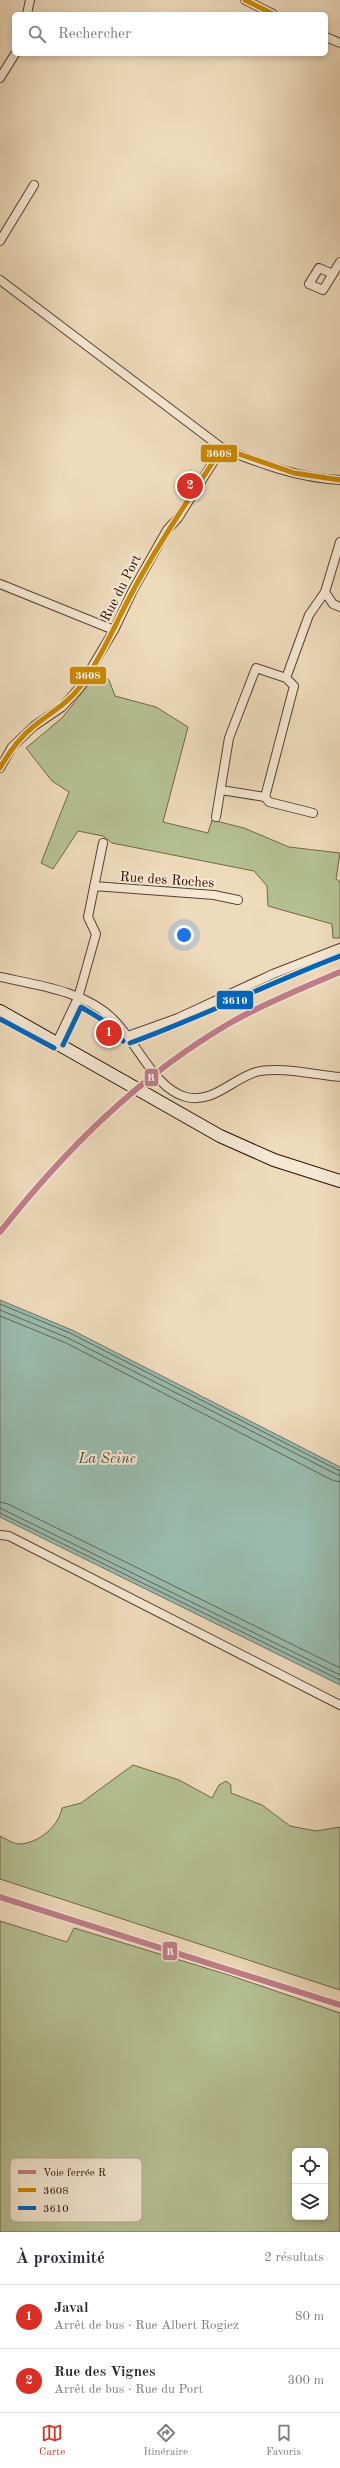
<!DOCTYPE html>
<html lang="fr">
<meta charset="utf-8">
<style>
:root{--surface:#fff;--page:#f2f2f3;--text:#2b2b33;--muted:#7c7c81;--line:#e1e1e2;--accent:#d93025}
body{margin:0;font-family:"Old Standard TT",serif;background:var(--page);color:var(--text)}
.controls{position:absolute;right:12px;bottom:12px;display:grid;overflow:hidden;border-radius:6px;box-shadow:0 2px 6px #0003}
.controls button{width:36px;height:36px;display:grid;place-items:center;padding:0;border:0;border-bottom:1px solid var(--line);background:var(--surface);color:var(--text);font:20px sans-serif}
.you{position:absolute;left:184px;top:935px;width:14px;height:14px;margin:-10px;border:3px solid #fff;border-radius:50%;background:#1a73e8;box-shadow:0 0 0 6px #1a73e833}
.badge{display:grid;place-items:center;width:26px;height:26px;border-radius:50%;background:var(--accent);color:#fff;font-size:13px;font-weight:700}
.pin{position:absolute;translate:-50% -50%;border:2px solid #fff;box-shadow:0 1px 4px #0006}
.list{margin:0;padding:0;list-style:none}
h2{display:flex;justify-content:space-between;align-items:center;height:52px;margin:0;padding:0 16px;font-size:17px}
h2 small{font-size:13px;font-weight:400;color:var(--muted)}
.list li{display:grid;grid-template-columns:26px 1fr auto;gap:12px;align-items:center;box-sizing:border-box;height:64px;padding:0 16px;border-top:1px solid var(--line)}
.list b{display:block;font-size:15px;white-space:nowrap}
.list p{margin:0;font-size:13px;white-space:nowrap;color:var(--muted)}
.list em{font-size:13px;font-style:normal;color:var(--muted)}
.icon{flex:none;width:22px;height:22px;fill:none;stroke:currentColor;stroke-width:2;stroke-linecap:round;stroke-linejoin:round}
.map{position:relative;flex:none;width:340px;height:2232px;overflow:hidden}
.search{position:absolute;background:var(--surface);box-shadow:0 2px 6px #0003;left:12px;right:12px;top:12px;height:44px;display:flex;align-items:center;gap:10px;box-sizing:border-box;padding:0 14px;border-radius:6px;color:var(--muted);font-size:15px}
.sheet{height:180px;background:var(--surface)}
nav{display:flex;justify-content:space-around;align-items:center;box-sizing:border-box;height:56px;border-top:1px solid var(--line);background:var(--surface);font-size:11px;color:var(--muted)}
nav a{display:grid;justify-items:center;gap:2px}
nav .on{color:var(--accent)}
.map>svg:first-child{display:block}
.green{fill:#b5c193;stroke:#70664a;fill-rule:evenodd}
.water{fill:#99bbae;stroke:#6d7568}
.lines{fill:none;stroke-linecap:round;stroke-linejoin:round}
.shore{stroke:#626457;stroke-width:1}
.street-casing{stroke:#5c402f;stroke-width:10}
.secondary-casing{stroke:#2c0c00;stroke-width:14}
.street{stroke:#f4e8d3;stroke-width:8}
.secondary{stroke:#f4e8d3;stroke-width:12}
.bus-1-casing{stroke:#f4e8d3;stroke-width:8}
.bus-2-casing{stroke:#f4e8d3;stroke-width:8}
.bus-1{stroke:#ca8800;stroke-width:5}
.bus-2{stroke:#0065bd;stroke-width:5}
.rail-1-casing{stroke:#f4e8d3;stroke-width:9}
.rail-1{stroke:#c17e8c;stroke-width:6}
.labels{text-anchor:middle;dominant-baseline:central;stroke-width:4;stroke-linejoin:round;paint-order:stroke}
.street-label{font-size:14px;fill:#2c0c00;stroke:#f4e8d3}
.water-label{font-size:15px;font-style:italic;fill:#52493d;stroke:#f4e8d3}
.key{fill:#f4e8d3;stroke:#b8a694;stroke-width:1}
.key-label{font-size:11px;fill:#2c0c00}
.line-badge{stroke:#f4e8d3;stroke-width:1.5}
.badge-label{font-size:11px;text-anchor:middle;font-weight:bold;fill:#fff}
</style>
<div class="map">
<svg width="340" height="2232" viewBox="0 0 340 2232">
<rect width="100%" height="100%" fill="#eedbbc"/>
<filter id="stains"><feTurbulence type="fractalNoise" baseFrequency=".005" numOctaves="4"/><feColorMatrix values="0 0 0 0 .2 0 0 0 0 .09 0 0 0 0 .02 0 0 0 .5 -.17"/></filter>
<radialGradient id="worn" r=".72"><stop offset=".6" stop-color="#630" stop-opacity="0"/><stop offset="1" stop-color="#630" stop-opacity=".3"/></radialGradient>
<!-- green -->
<path class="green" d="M99,671L109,680L115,696L156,707L188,727L163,822L208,833L212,820L244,828L289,847L340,853L336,879L340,882V938H333L332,924L268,906L267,886L254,871L112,843L103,836L78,831L53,869L41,863L69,792L52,781L26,748L62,718Z
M133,1765L179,1780L212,1798L219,1785L226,1781L231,1785V1793L262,1805L290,1826L316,1831L340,1827V1990L0,1879V1836C6,1839 13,1844 20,1844C39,1843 59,1826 62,1808L81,1803Z
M0,1921L67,1942L74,1928L229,1975L340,2013V2232H0ZM295,2151H325V2217H295Z"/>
<!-- water -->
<path class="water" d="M0,1300L72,1330L340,1467V1685L0,1517Z"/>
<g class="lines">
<!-- shore -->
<path class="shore" d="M0,1304L70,1333L340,1471
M0,1310L68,1338L340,1476
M0,1316L66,1343L332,1480L340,1482
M0,1502L8,1504L340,1668
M0,1508L340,1675
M0,1513L340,1680"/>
<defs>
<path id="street" d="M245,0L273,14
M27,14L30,0
M326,37L340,43
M0,78L15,54
M0,241L34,185
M333,274L319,268L309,284L323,290L340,262
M0,280L222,448
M340,542L325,592L333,604L340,607
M0,584L114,630
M0,768L12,747L34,726L62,707L80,687L114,630L133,590L167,530L178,518L222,448C261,464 298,478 340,480
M221,790L265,797L294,686L286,678
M265,797L269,802L313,813
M216,817L229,738L256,668L286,678L309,615L325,592
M94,886L214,895L238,900
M0,977C37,985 84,991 112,1018C136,1040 154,1089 186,1097C213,1104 232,1079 256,1072C278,1066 316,1075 340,1077
M128,1036L178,1018L273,974L340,948
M57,1042L78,998L96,934L88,917L103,843
M0,1535L9,1536L340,1705"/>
<path id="secondary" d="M0,1011L220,1136L274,1160L340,1181"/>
</defs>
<!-- street casing -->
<use href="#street" class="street-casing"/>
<!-- secondary casing -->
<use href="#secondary" class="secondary-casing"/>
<!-- street -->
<use href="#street" class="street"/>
<!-- secondary -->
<use href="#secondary" class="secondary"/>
<defs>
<path id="bus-1" d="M245,0L273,14
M0,768C9,752 19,738 34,726C50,713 67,704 80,687C102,657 116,622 134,589C160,540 192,495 222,448L294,473L340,480"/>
<path id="bus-2" d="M0,1019L54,1048
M130,1043C202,1017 269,983 340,956
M63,1045L81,1007L101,1019L123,1041"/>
</defs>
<!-- bus-1 casing -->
<use href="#bus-1" class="bus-1-casing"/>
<!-- bus-2 casing -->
<use href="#bus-2" class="bus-2-casing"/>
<!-- bus-1 -->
<use href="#bus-1" class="bus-1"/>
<!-- bus-2 -->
<use href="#bus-2" class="bus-2"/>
<defs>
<path id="rail-1" d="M0,1232C65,1150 139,1076 230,1023C265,1003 303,988 340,972
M0,1897L340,2005"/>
</defs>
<!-- rail-1 casing -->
<use href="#rail-1" class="rail-1-casing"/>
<!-- rail-1 -->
<use href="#rail-1" class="rail-1"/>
</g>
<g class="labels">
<!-- street labels -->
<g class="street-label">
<text transform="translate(121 588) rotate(-63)">Rue du Port</text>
<text transform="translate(167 880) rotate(4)">Rue des Roches</text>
</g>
<!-- water labels -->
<g class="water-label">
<text x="107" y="1459">La Seine</text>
</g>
</g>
<!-- legend -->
<rect x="10" y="2158" width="132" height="64" rx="6" class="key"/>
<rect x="18" y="2170" width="18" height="4" fill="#c17e8c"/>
<rect x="18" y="2188" width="18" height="4" fill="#ca8800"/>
<rect x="18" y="2206" width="18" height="4" fill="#0065bd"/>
<g class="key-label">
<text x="43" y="2176">Voie ferrée R</text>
<text x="43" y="2194">3608</text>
<text x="43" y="2212">3610</text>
</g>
<g class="line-badge">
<rect x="200" y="444" width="38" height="19" rx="4" fill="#ca8800"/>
<rect x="69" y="666" width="38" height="19" rx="4" fill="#ca8800"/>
<rect x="216" y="990" width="38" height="20" rx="4" fill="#0065bd"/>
<rect x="144" y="1068" width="15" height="19" rx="4" fill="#c17e8c"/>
<rect x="162" y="1941" width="16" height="20" rx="4" fill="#c17e8c"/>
</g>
<g class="badge-label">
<text x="219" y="457">3608</text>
<text x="88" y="679">3608</text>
<text x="235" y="1004">3610</text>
<text x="151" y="1081">R</text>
<text x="170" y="1955">R</text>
</g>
<rect width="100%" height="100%" filter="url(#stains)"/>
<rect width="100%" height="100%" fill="url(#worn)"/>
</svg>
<div class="controls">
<button><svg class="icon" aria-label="locate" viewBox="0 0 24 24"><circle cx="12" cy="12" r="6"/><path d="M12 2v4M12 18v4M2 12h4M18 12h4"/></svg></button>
<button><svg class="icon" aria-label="layers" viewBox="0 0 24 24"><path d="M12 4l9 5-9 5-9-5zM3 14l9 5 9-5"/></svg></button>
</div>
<div class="you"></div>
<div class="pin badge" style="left:109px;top:1033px">1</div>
<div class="pin badge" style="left:190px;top:486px">2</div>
<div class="search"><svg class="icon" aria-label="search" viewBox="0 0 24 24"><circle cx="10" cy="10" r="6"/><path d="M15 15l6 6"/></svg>Rechercher</div>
</div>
<section class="sheet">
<h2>À proximité<small>2 résultats</small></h2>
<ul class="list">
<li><span class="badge">1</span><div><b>Javal</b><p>Arrêt de bus · Rue Albert Rogiez</p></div><em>80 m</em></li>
<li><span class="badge">2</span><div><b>Rue des Vignes</b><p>Arrêt de bus · Rue du Port</p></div><em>300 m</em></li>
</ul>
</section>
<nav>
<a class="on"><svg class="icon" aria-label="map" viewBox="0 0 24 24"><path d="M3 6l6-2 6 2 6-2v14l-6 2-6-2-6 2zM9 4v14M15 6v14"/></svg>Carte</a>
<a><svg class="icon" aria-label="directions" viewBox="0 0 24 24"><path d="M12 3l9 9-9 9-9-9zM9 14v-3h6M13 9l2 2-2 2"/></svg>Itinéraire</a>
<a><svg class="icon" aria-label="saved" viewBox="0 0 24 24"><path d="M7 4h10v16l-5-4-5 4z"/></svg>Favoris</a>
</nav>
